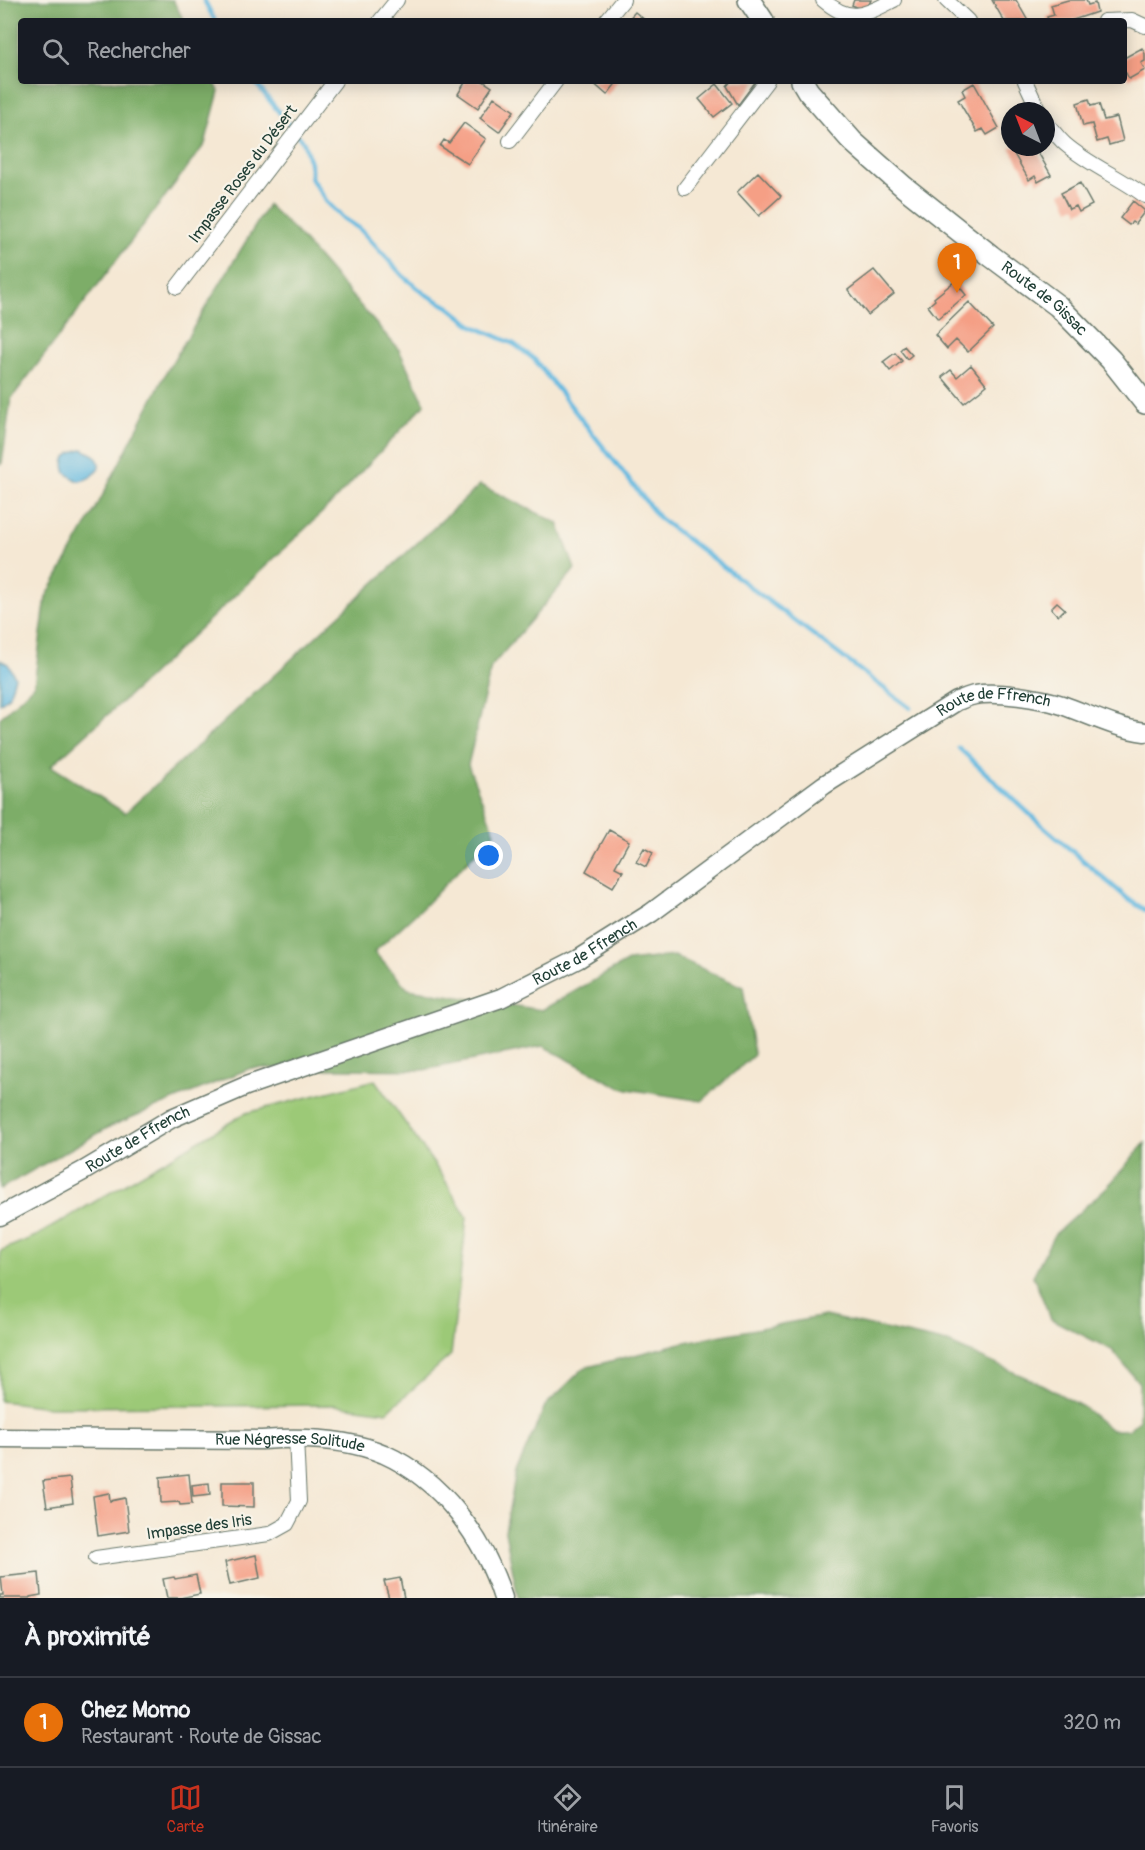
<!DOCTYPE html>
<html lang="fr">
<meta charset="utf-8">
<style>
:root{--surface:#171b24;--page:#242831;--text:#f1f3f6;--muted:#9ea1a6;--line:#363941;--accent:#c8321e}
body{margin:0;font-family:Pangolin,sans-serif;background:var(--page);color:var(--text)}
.compass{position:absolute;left:1001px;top:102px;width:54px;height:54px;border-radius:50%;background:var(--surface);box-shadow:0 3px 15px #0003;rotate:318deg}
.you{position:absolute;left:489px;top:856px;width:21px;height:21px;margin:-15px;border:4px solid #fff;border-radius:50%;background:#1a73e8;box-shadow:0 0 0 9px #1a73e833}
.badge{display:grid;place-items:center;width:39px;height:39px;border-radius:50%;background:var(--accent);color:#fff;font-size:20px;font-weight:700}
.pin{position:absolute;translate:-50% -50px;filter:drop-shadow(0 2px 3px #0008)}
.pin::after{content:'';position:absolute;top:32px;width:21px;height:18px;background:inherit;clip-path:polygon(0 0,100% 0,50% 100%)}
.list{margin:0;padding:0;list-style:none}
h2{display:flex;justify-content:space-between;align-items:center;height:78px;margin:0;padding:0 24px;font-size:26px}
h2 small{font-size:20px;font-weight:400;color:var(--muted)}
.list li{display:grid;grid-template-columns:39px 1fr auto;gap:18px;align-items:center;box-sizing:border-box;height:90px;padding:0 24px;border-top:2px solid var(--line)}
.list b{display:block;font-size:22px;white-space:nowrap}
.list p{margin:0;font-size:20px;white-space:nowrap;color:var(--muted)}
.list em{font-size:20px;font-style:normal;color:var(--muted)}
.icon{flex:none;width:33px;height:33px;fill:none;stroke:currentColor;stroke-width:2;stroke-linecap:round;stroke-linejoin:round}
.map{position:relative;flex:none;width:1145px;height:1598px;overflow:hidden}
.search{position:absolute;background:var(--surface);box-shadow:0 3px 15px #0003;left:18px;right:18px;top:18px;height:66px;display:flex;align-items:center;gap:15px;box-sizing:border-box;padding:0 21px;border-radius:6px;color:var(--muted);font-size:22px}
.sheet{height:168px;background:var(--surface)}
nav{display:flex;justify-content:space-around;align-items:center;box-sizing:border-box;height:84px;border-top:2px solid var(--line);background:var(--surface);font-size:16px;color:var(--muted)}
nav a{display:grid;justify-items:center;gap:3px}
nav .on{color:var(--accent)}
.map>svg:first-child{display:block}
.green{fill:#9cc977;stroke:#5e8356;stroke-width:1.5}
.forest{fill:#7dad68;stroke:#4e754e;stroke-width:1.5}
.water{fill:#63b9e0;stroke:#417b8a;stroke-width:1.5}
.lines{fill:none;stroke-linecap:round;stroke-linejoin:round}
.stream{stroke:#63b9e0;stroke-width:4.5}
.building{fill:#f59f85}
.street-casing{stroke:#6a796c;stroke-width:16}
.secondary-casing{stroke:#6a796c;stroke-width:21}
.primary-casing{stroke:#6a796c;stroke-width:24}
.street{stroke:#fff;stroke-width:14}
.secondary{stroke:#fff;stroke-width:18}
.primary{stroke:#fff;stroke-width:21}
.labels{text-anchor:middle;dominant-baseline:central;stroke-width:4.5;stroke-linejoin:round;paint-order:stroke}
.street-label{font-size:16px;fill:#1f3d34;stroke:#f7f3e8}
</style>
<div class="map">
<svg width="1145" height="1598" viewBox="0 0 1145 1598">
<rect width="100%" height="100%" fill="#f7f3e8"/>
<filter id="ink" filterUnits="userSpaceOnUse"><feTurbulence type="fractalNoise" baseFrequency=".0167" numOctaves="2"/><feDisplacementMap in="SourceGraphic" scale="12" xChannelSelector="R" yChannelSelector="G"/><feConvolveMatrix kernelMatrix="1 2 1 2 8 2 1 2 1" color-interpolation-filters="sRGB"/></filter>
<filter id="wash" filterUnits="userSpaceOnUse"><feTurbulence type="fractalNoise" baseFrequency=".008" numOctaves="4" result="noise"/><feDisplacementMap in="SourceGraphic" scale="24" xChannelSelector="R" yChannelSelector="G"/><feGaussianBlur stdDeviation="1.35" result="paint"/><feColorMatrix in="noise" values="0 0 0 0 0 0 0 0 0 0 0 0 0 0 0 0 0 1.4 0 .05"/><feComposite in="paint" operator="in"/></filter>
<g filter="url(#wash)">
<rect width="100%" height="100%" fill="#f5e8d4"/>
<!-- green -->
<path class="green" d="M375,1080L443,1177L467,1217L451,1355L387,1412L334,1405L50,1407L0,1401V1251L38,1235L246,1113Z"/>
<!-- forest -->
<path class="forest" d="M0,0H173L184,21H21V81H214L219,91L205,144L11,399L2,463L0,465Z
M268,205L296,232L399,350L425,404L330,505L146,680L51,766L125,813L480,485L558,523L575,569L491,667L468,765L495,833L422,908L374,952L408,989L542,1010L628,961L674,956L743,987L754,1055L702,1101L621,1088L543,1046L424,1070L251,1068L111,1126L0,1189V718L34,685L46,597L96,508L168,369Z
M1145,1143V1598H518L505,1531L516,1472L545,1406L584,1368L685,1342L825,1316L948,1343L1043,1385L1083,1407L1111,1430H1128L1139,1420V1383L1112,1350L1051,1319L1033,1276L1054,1235L1108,1186Z"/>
<!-- water -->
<path class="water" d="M82,449C86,451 92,453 96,457C106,470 89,480 78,481L66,473C60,457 69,453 82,449Z
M0,660L8,664L15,677L9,696L0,704Z"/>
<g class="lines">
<!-- stream -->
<path class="stream" d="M204,0L215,21
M254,81L304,143L311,167V178L327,202L343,218L360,229L403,276L425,294L449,307L473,326L514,344L534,359L659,518L910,708
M959,748L1036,820L1128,899L1145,910"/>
</g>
<g id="blocks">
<!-- building -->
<path class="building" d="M854,0H871L866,11L852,5Z
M992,0H1016L1028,21H1004Z
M1068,0H1086L1088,5L1095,3L1097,12L1070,21H1048L1047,17L1054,15L1051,5Z
M635,12L646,21H627Z
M1142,48L1145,54V61L1141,63L1145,70L1129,79L1126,73L1124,75V58Z
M466,81H483L492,87L478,108L458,94Z
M591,81H618L607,95Z
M731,81H756L738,105L727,86Z
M974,83L999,128L987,135L983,129L977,132L958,100L965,96L962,90Z
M717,84L732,103L714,117L699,99Z
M494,97L514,111L499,132L480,118Z
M1089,99L1091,106L1099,104L1104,120L1117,117L1123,141L1109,145L1107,139L1097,142L1092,124L1083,126L1077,103Z
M464,123L486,139L468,164L440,146L444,140L449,143Z
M1010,147H1035L1051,175L1038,182L1035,176L1029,180Z
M758,172L781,196L759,216L737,192Z
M1080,183L1092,205L1079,212L1076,206L1069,209L1061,193Z
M1133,201L1145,211L1135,224L1132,222L1129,225L1120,218Z
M874,270L894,294L868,315L848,290Z
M955,281L966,295L938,319L928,306L935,300L934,298Z
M969,302L993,328L968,352L956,340L947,349L935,335Z
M904,346L912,355L907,359L900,350Z
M895,353L902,361L890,371L883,362Z
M971,365L987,385L964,403L942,377L951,370L957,377Z
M1057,602L1065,609L1058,616L1051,608Z
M609,830L629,841L615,867L623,871L613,887L586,871Z
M644,848L653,853L646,867L636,862Z
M189,1474L192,1504L180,1505L179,1502L161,1503L160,1477Z
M70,1478L73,1503L47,1507L43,1481Z
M222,1482H254V1507L222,1506Z
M209,1483L210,1495L193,1497L192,1485Z
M109,1493L110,1501L125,1498L129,1531L98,1536L93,1496Z
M256,1555L260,1578L230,1585L225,1562Z
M39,1573L41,1595L30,1597V1598H0V1595H3L1,1577Z
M196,1575L200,1594L180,1598H167L163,1579L174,1577L175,1579Z
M400,1578L404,1598H389L384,1581Z"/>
</g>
</g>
<g filter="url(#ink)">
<use href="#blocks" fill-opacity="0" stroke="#6a796c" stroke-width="1.5"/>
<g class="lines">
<defs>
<path id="street" d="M823,0C851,24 864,15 894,0
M946,0L968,21
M380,21L397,0
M606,21L623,0
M1104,21L1132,20L1145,26
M1025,81L1039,111
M1046,122C1052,129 1058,138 1065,144C1089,165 1120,177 1145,196
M510,141L556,81
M685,188L767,81
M177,287L335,81
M96,1558L269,1534L287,1524L299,1501L296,1438"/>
<g id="secondary">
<path id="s1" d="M0,1216L85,1170L172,1118L246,1086L501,998L578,959L651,913L824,785L957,701C963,699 969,696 975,695C996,691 1041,698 1062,705C1090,715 1115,728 1145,732"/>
<path id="s2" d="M0,1438L262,1440C302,1437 346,1438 384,1454C442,1480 484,1538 503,1598"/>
</g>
<g id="primary">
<path d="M749,0L763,21"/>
<path id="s3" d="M802,81L808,91L852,141L904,187L991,256L1058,306L1111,360L1145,403"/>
</g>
</defs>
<!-- street casing -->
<use href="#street" class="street-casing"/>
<!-- secondary casing -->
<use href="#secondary" class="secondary-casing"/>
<!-- primary casing -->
<use href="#primary" class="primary-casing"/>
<!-- street -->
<use href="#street" class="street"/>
<!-- secondary -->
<use href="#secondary" class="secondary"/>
<!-- primary -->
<use href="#primary" class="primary"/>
</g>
</g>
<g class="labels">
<!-- street labels -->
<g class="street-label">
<text transform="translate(243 174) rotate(-53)">Impasse Roses du Désert</text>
<text stroke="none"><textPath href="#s3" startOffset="327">Route de Gissac</textPath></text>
<text stroke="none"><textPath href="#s1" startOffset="1130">Route de Ffrench</textPath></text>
<text stroke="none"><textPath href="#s1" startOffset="644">Route de Ffrench</textPath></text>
<text stroke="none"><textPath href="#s1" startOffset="158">Route de Ffrench</textPath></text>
<text stroke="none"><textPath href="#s2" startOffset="290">Rue Négresse Solitude</textPath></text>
<text transform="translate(199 1527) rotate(-8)">Impasse des Iris</text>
</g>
</g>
</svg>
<svg class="compass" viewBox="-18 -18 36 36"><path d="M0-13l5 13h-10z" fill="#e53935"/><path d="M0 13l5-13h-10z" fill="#9ea1a6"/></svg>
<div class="you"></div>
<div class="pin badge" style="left:957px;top:293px;background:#e8710a">1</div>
<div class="search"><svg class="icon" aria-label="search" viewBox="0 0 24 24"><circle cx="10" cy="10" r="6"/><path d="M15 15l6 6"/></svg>Rechercher</div>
</div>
<section class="sheet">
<h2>À proximité<small></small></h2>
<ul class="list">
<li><span class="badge" style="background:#e8710a">1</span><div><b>Chez Momo</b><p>Restaurant · Route de Gissac</p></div><em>320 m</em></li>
</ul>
</section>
<nav>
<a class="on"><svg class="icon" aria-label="map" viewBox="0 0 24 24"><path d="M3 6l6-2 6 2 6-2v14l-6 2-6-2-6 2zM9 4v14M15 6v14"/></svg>Carte</a>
<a><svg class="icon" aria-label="directions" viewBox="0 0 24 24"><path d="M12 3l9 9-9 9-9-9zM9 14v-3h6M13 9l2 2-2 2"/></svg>Itinéraire</a>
<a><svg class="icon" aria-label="saved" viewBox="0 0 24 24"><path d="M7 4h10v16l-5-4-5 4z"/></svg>Favoris</a>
</nav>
